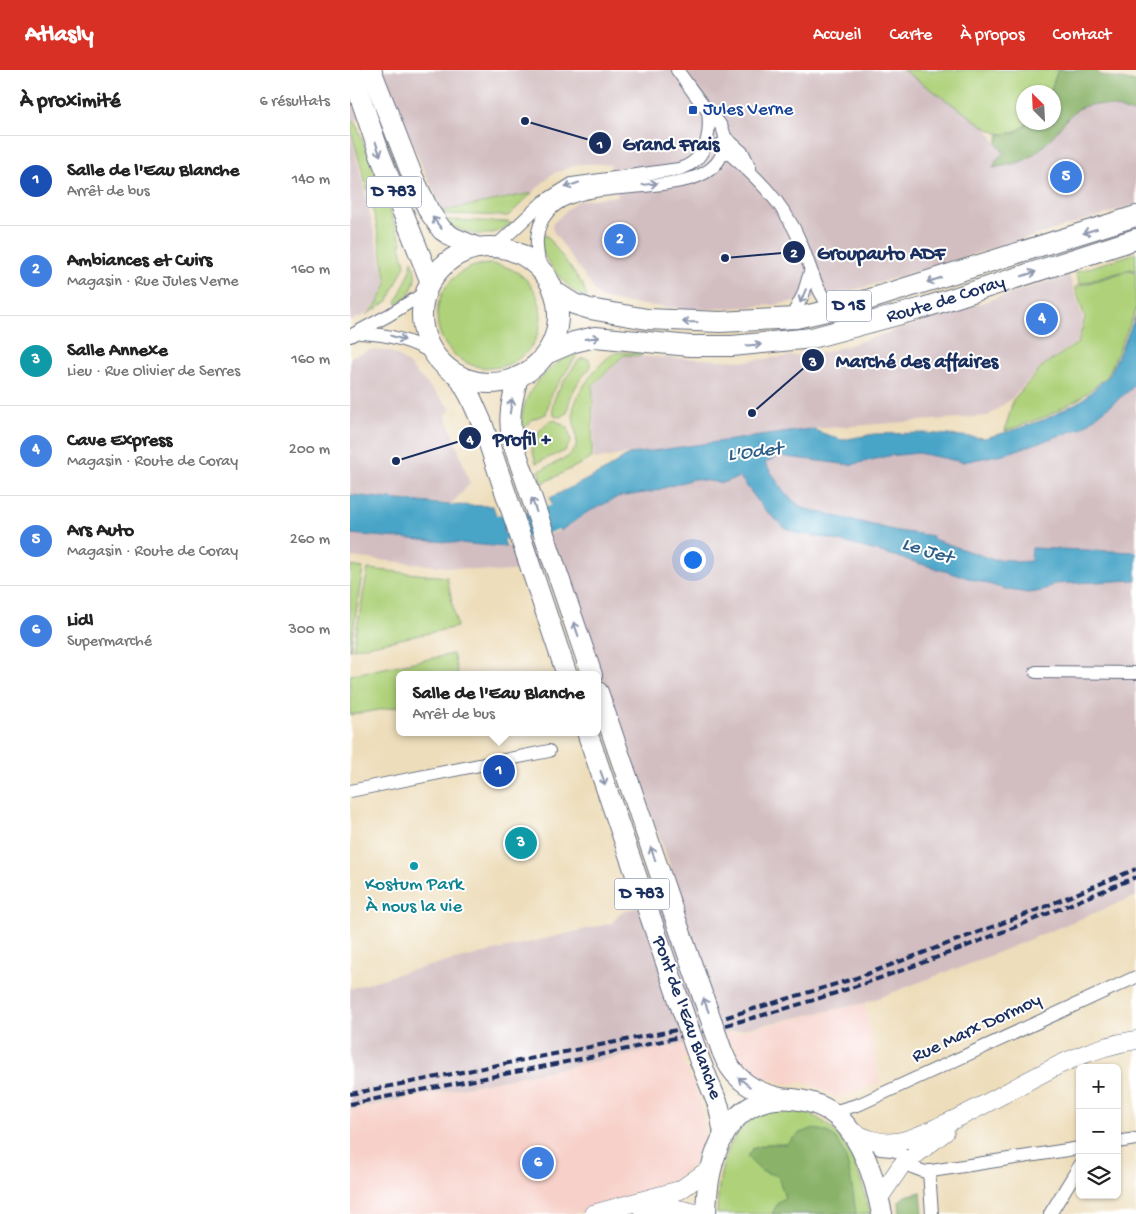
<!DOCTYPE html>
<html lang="fr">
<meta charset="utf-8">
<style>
:root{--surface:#fff;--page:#f2f2f2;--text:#222;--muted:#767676;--line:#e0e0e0;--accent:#d93025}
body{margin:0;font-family:"Gochi Hand",sans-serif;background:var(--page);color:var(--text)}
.controls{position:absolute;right:15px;bottom:15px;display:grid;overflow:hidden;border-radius:8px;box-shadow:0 1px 4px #0004}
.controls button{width:45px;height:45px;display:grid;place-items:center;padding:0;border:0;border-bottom:1px solid var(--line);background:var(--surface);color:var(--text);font:25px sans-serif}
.compass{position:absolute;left:666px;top:15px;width:45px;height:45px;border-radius:50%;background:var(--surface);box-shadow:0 1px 4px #0004;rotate:336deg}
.you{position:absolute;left:342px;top:489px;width:18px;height:18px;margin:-12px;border:4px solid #fff;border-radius:50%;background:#1a73e8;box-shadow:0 0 0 8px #1a73e833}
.badge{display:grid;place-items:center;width:32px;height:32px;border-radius:50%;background:var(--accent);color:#fff;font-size:16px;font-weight:700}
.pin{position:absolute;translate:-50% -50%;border:2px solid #fff;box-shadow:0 1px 5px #0006}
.popup{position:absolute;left:46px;top:601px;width:205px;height:65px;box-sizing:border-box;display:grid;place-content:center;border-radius:8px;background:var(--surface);filter:drop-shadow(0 1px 4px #0005);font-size:16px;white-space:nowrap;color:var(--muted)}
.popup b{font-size:19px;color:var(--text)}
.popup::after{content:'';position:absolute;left:50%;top:100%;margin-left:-10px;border:10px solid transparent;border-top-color:var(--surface)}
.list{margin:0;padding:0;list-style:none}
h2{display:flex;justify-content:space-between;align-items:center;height:65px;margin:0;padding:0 20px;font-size:21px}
h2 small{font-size:16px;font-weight:400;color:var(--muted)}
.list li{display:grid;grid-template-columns:32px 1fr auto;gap:15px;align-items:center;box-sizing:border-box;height:90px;padding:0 20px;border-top:1px solid var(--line)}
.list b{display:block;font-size:19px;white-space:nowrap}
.list p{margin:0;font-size:16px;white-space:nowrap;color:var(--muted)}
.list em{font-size:16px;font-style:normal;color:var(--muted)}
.icon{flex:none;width:28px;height:28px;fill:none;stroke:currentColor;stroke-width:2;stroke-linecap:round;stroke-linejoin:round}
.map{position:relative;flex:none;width:786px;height:1144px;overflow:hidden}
header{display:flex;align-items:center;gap:30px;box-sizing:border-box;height:70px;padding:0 25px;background:var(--accent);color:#fff}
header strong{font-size:24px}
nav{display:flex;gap:28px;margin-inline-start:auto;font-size:18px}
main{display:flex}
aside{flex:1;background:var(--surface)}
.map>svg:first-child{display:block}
.built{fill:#f7d0c9}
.industrial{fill:#d2bec1}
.green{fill:#aed179;stroke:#64806c}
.forest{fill:#8ab369;stroke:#527164}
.water{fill:#4aa5c8;stroke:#326a93}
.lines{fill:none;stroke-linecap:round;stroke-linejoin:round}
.river{stroke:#4aa5c8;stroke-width:25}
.minor-casing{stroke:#646c7e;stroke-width:14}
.secondary-casing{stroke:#646c7e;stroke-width:19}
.primary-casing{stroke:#646c7e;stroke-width:22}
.minor{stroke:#fff;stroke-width:12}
.secondary{stroke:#fff;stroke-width:18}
.primary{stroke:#fff;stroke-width:20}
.rail{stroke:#1b2f5e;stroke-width:4;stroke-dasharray:8 4;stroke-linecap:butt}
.primary-bridge-casing{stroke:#646c7e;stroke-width:22;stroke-linecap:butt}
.primary-bridge{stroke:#fff;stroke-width:20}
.oneway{stroke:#8d97ae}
.transit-dot{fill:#1a4fb4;stroke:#fff;stroke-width:2}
.culture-dot{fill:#0f9aa8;stroke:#fff;stroke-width:2}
.labels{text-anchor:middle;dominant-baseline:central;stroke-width:4;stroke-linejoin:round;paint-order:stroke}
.shield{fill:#fff;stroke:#5f6d8e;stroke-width:1}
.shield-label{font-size:18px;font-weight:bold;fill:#1b2f5e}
.transit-label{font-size:19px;fill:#164399;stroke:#fff;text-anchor:start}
.street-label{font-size:19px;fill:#1b2f5e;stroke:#fff}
.culture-label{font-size:19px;fill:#0d838f;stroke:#fff}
.water-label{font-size:20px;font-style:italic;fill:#2e5e88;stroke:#fff}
.leader{fill:none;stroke:#1b2f5e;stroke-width:2}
.callout-dot{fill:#1b2f5e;stroke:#fff;stroke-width:2}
.mark-label{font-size:15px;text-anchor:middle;font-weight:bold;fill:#fff}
.callout-label{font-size:20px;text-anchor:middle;font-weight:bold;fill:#1b2f5e;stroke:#fff;stroke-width:4;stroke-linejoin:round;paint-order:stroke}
</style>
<header>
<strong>Atlasly</strong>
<nav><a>Accueil</a><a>Carte</a><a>À propos</a><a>Contact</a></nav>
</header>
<main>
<aside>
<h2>À proximité<small>6 résultats</small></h2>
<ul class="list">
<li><span class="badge" style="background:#1a4fb4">1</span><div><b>Salle de l'Eau Blanche</b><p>Arrêt de bus</p></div><em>140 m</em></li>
<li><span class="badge" style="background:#3f7fe0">2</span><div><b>Ambiances et Cuirs</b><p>Magasin · Rue Jules Verne</p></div><em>160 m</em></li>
<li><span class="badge" style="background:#0f9aa8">3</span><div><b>Salle Annexe</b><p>Lieu · Rue Olivier de Serres</p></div><em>160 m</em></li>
<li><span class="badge" style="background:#3f7fe0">4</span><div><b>Cave Express</b><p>Magasin · Route de Coray</p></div><em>200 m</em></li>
<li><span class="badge" style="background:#3f7fe0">5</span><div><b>Ars Auto</b><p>Magasin · Route de Coray</p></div><em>260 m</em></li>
<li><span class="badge" style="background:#3f7fe0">6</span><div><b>Lidl</b><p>Supermarché</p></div><em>300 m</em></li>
</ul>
</aside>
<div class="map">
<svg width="786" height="1144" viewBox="0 0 786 1144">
<rect width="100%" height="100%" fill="#fff"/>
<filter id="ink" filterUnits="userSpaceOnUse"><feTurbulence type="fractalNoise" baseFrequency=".02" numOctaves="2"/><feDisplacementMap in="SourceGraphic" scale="10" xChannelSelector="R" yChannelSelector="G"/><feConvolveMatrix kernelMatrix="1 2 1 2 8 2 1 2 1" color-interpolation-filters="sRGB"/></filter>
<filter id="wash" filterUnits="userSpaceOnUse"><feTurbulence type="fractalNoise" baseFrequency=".0096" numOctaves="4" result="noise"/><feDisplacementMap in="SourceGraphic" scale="20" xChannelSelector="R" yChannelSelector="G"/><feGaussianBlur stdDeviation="1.12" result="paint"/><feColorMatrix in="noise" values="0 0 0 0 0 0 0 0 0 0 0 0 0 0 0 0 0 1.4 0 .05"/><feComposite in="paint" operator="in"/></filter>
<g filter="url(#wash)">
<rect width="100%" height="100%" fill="#edddba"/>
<!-- built -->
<path class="built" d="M515,933L528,1003L531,1012L488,1028L467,1017L450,1012L441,1014L431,1013L404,1004L392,994L384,976L332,989L348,1025L354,1047V1069L342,1096L320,1114L223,1144H0V1041L343,972Z"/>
<!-- industrial -->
<path class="industrial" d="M0,0H553L635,57L654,83L658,94L664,93L697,72L727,37L741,34L772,39L786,44V135L512,218L426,235L344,240L276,233L250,228L203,161L202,154L227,131L268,126L260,94H229L202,104L183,122L92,140L45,36L0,52Z
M0,59L36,213L26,234L13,246L0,251Z
M719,205L733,249L727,272L694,294L661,329L638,346L461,359L244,389V316L274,286L397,291L477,282Z
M21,280L40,281L55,291L101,339L96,345L120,414L101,434L0,425V287Z
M786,309V826L605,900L604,899L515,933L379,962L343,972L0,1040V919L54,902L262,853L270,843L330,823L211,497L147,502L0,487V464L156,477L210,461L236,443L268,427L301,422L343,409L372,413L390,407L428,386L501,395L538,386L568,383L613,392L658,383L732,358L781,319Z"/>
<!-- green -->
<path class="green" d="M553,0H708L700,22H674V52L678,53C662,66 654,68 635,57Z
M5,51L52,173L50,175L55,195L38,231L16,245L27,234L37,214L26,152L0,56V53Z
M182,123L158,146L96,144L92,141Z
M97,150L158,152L161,154C138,170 118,166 96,152Z
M193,164L198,167L233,215L237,228C223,227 193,190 191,176C191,172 192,167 193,164Z
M786,183V201L781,199L730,214L726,202Z
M62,190C69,211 64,221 47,234L46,232L60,202Z
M87 246a52 52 0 1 1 104 0a52 52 0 1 1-104 0Z
M781,200L786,203V240L757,307L730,328L697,346L655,361L663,330L694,295L728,273L735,248L725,217Z
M269,282L291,283V286L274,285L243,315L242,388L193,413L189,401L218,387L226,377C228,366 223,354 223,342C224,325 253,284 269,282Z
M224,283L226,287L201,324L196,344L183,349L172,360C168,325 195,298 224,283Z
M234,288L239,289L241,297C227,312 220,323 217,343L210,347L205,346C194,334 221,301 229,290Z
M205,350L218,358L221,371L215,381L186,393L182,378C187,367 191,352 205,350Z
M0,496L13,498L0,581Z
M18,499L97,507L107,557L3,579Z
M103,584L108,605H50V636L0,645V605Z
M437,1039C493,1044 508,1096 520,1144H367C368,1098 379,1040 437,1039Z"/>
<!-- forest -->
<path class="forest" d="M708,0H746L750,5L786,12V44C713,17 727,53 680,87C670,94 655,95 643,98L647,89L654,83L647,74L649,64L665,63L678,53L704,52V22H700Z
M461,1059C470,1060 476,1060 483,1066C499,1079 503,1124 506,1144H422L428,1132L435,1128L428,1106L411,1101L397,1087L402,1079L417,1074H436L450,1063Z
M571,1122L573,1144H550L549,1131L555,1126Z"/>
<!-- water -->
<path class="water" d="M786,246V309L781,319L732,358L658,383L613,392L568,383L538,386L501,395L428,386L415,393L435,423L452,438L548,461L583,466V469L641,489L664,490V492L681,491L682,478L786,482V510L704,514L692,521L679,523L658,520L538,484L477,468L449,464L435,458L413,438L390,407L372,413L343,409L301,422L268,427L236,443L210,461L200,428L254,401L280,384L461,359L492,370L524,364L575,363L635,368L661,361L696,349L732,330L759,306Z
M0,425L100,435L143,436L156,477L0,464Z"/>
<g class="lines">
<!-- river -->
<path class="river" d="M116,456C147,459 184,458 212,444C220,440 227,434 234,428"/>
</g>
</g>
<g filter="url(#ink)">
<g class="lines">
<defs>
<path id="minor" d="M375,67L393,83L400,98
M369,75C402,102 433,131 450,171C461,196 464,218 482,240
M145,177L193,132L222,114L329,99C356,91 361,66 358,41
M190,199C189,189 186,179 187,169C193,88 346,141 371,86C374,78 377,69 373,60C370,52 363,46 357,40C346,27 337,13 327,0
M441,248L453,225L460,202
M10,263C37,264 61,270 84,284
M0,266L39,245L76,222
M686,602L786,603
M0,721L199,681
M483,1042L510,1034L786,907
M767,1072L786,1069
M530,1079C549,1080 552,1081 562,1097L575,1102L730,1078
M579,1101L582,1144
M700,1144L730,1095"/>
<path id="secondary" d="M499,1060C514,1068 528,1074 546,1072C562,1070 577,1062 592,1055C658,1027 714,981 786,970
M529,1128L551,1096L595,1062
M243,1144L330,1120L361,1098
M293,1144L324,1138L350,1144"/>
<g id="primary">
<path d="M1,0L30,85L80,210"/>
<path d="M21,0L62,105L79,141L92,160L104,168L128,178"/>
<circle cx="140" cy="245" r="68"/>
<path d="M205,222L224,234L240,239L297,249L370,252L446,248L498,236L786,146"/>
<path id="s1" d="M196,284L224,272L245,267L340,276H382L462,268L573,238L786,169"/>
<path d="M108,305L120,326L132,353L217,605"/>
<path d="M168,307C162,330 157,349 163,373L242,605"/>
<path d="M248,622L319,830"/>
<path d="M372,981C382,1008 402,1022 430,1028"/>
<path d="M348,986L369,1037L374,1064"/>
<path d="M356,1144C357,1090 376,1022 443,1029C461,1031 478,1037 491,1050C514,1073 526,1114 532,1144"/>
</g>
</defs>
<!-- minor casing -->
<use href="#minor" class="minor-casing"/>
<!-- secondary casing -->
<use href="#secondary" class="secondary-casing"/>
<!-- primary casing -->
<use href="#primary" class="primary-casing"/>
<!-- minor -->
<use href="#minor" class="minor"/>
<!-- secondary -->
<use href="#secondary" class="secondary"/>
<!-- primary -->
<use href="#primary" class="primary"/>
<!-- rail -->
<path class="rail" d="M0,1024L347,956L506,908L682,842L786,799
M0,1034C130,1008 263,986 391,951C527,915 657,861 786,807"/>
<defs>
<path id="primary-bridge" d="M237,662L348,986
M319,830L372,981"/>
</defs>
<!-- primary-bridge casing -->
<use href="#primary-bridge" class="primary-bridge-casing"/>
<!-- primary-bridge -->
<use href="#primary-bridge" class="primary-bridge"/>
</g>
<!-- one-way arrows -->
<defs><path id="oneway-shaft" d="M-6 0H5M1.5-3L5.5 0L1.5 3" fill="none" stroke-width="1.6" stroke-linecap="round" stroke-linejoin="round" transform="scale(1.25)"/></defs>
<g class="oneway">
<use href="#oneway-shaft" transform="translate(28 79) rotate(71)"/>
<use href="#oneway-shaft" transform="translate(300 114) rotate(-7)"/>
<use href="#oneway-shaft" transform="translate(222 115) rotate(161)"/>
<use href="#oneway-shaft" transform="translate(87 153) rotate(-128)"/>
<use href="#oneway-shaft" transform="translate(740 161) rotate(163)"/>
<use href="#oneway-shaft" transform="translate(679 204) rotate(-18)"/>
<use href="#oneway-shaft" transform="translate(584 210) rotate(162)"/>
<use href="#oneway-shaft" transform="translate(453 226) rotate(113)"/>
<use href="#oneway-shaft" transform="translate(340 252) rotate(-179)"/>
<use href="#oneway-shaft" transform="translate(48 268) rotate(17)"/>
<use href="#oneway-shaft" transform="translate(242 268) rotate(-7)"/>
<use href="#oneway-shaft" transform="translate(404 275) rotate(-4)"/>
<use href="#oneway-shaft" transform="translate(161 336) rotate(-81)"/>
<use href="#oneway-shaft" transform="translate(184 435) rotate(-109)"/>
<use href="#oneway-shaft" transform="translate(226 559) rotate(-109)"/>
<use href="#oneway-shaft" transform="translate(253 708) rotate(71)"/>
<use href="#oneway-shaft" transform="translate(303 784) rotate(-109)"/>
<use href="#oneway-shaft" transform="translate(356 935) rotate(-110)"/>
<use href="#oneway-shaft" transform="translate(394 1012) rotate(-141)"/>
</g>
</g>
<!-- markers -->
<rect class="transit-dot" x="338" y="35" width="10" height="10" rx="2.5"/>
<circle class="culture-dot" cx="64" cy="796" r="5"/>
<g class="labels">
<!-- shield labels -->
<g class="shield">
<rect x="16.5" y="106.5" width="55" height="31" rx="4"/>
<rect x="476.5" y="220.5" width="45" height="31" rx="4"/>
<rect x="264.5" y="808.5" width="55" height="31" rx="4"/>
</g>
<g class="shield-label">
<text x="44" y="122">D 783</text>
<text x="499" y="236">D 15</text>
<text x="292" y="824">D 783</text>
</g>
<!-- transit labels -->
<g class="transit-label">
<text x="353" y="40">Jules Verne</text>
</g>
<!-- street labels -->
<g class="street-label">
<text stroke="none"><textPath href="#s1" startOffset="409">Route de Coray</textPath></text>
<text transform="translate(336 948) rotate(70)">Pont de l'Eau Blanche</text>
<text transform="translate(627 959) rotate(-25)">Rue Marx Dormoy</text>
</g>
<!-- culture labels -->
<g class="culture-label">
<text x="64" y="815">Kostum Park<tspan x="64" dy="22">À nous la vie</tspan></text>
</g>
<!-- water labels -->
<g class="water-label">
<text transform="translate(405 383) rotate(-7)">L'Odet</text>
<text transform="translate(577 482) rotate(17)">Le Jet</text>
</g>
</g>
<!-- callouts -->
<path class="leader" d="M175 51L250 73M375 188L444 182M402 343L463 290M46 391L120 368"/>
<g class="callout-dot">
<circle cx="175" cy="51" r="5"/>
<circle cx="375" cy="188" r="5"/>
<circle cx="402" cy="343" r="5"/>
<circle cx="46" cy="391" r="5"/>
<circle cx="250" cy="73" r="12"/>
<circle cx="444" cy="182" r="12"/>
<circle cx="463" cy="290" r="12"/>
<circle cx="120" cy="368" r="12"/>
</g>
<g class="mark-label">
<text x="250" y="78">1</text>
<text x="444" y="187">2</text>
<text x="463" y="296">3</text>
<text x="120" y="373">4</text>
</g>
<g class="callout-label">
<text x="321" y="80">Grand Frais</text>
<text x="531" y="189">Groupauto ADF</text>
<text x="567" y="297">Marché des affaires</text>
<text x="172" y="375">Profil +</text>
</g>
</svg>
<div class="controls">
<button>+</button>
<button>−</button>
<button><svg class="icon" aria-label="layers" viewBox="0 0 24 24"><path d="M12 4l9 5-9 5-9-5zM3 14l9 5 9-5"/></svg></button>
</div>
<svg class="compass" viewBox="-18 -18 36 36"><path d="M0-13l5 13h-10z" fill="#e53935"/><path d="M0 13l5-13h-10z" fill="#767676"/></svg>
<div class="you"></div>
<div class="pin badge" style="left:149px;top:701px;background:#1a4fb4">1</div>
<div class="popup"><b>Salle de l'Eau Blanche</b>Arrêt de bus</div>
<div class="pin badge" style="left:270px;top:170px;background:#3f7fe0">2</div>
<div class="pin badge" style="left:171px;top:773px;background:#0f9aa8">3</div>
<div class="pin badge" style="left:692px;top:249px;background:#3f7fe0">4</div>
<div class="pin badge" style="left:716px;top:107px;background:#3f7fe0">5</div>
<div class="pin badge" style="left:188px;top:1093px;background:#3f7fe0">6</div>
</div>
</main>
